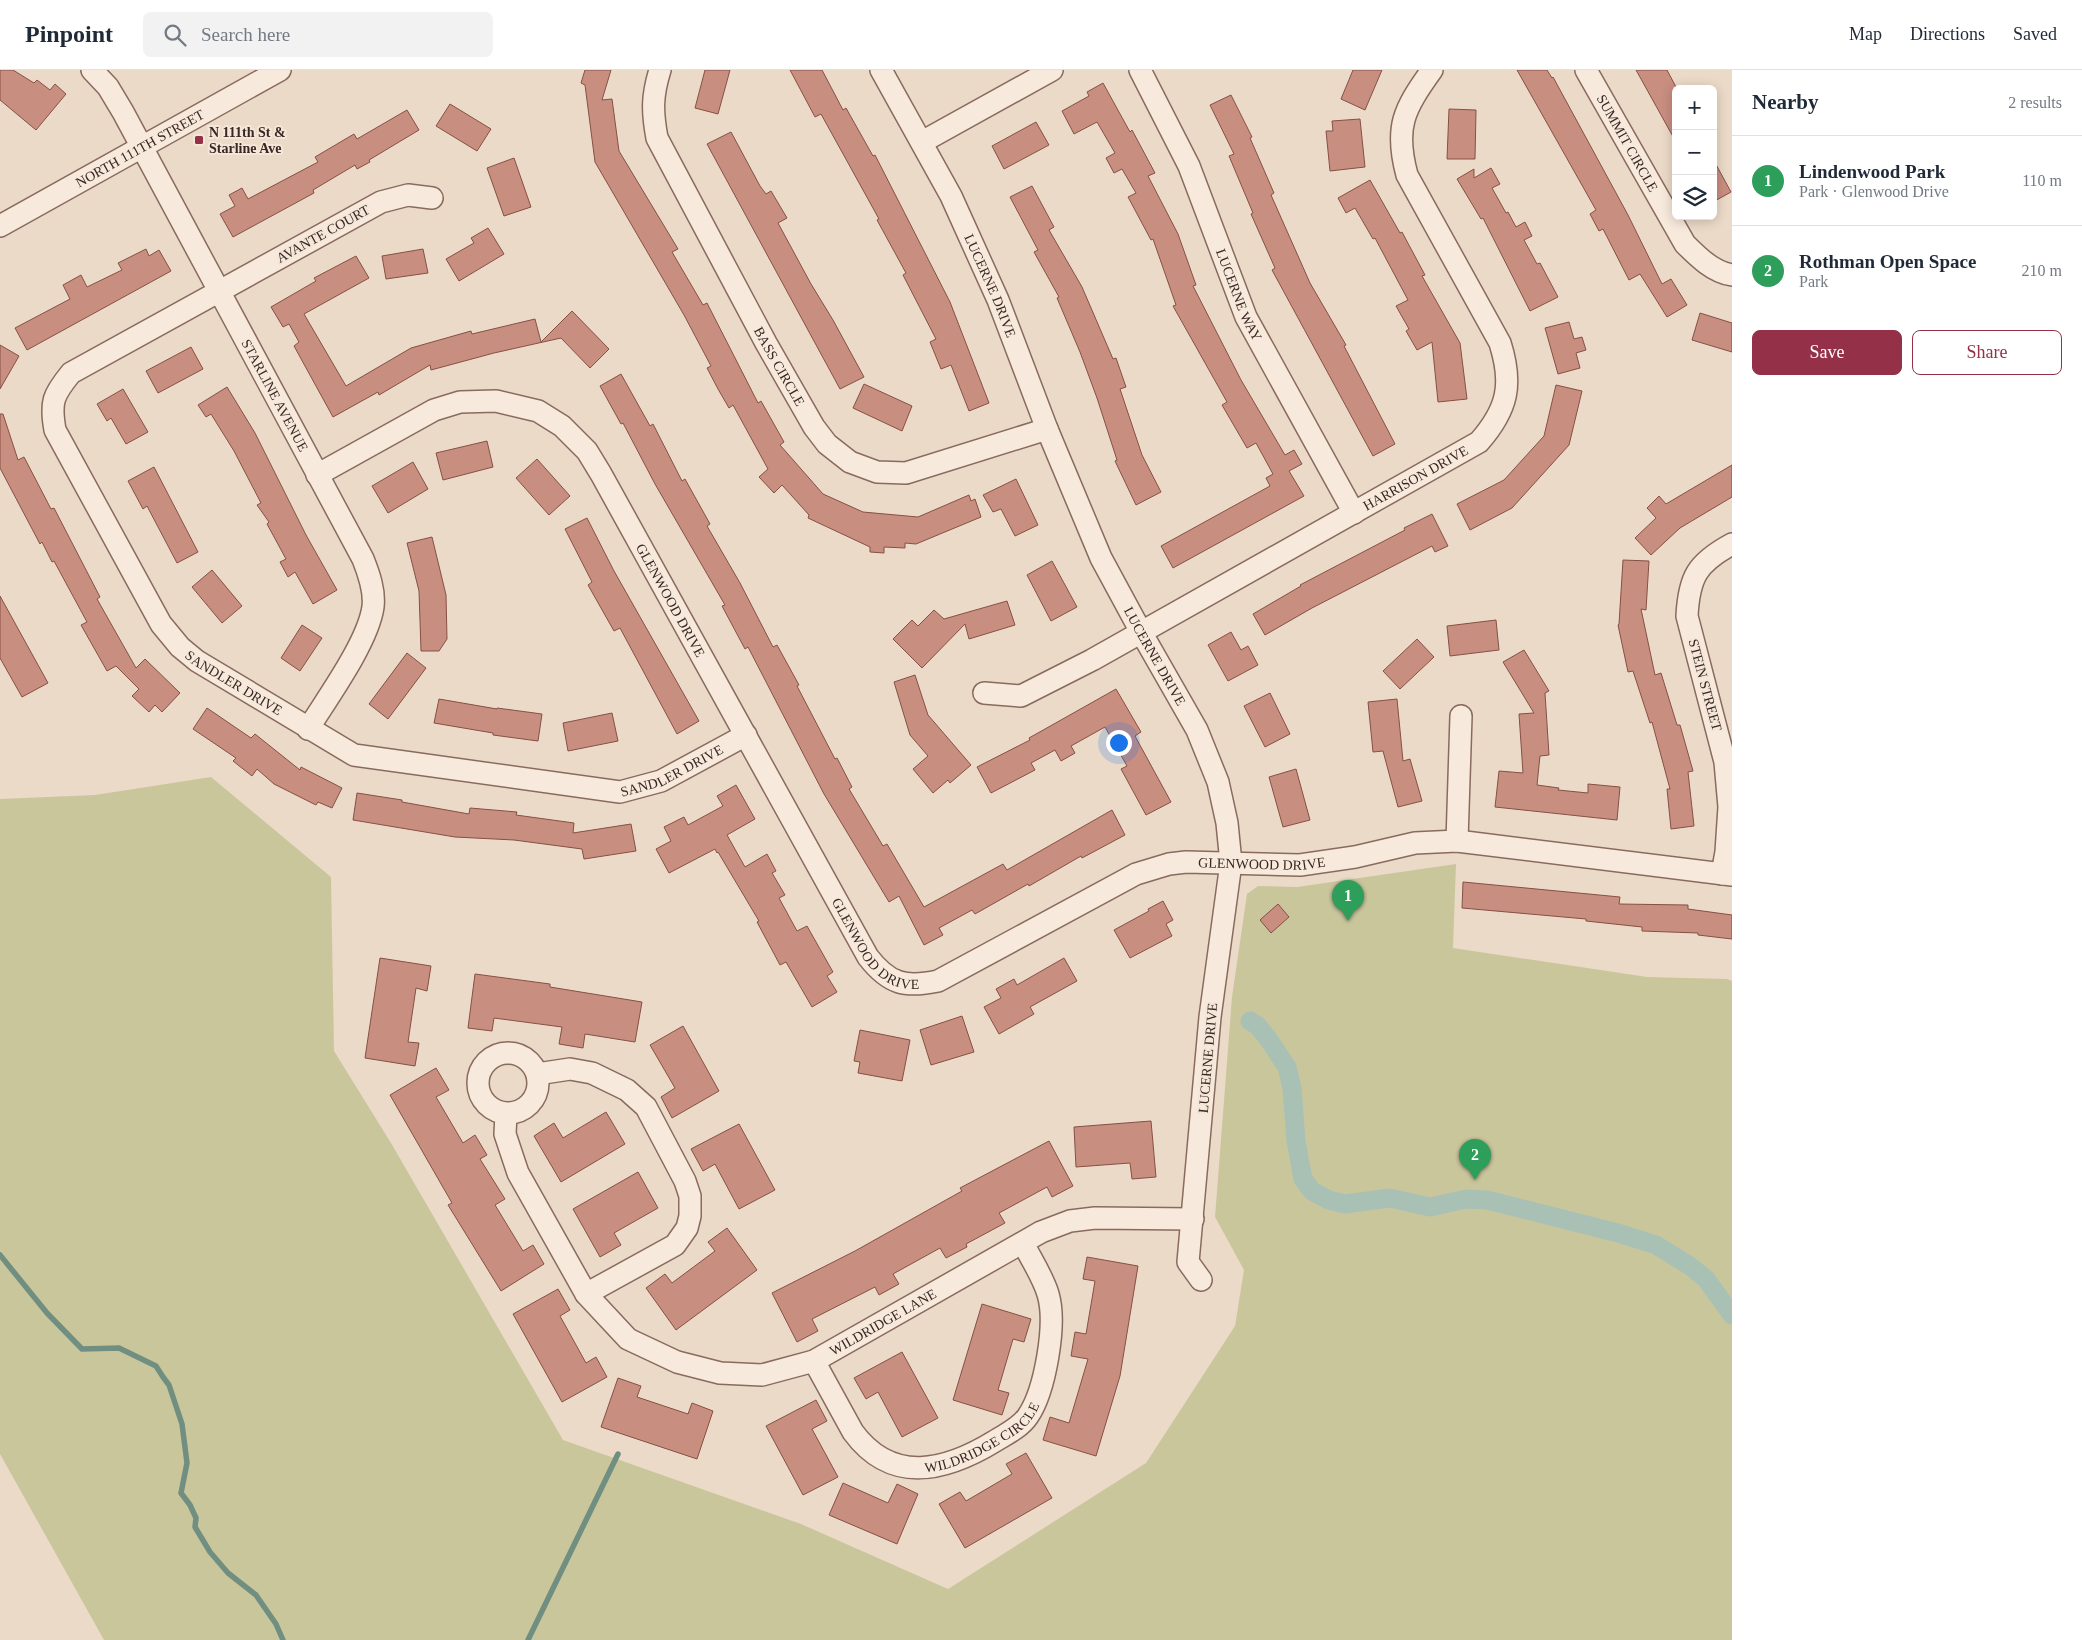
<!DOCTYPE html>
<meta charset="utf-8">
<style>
:root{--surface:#fff;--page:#f2f2f3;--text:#1f2937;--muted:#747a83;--line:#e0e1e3;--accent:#943148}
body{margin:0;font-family:"Times New Roman",serif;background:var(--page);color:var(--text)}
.controls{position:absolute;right:15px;top:15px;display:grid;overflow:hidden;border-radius:8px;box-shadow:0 2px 12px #0003}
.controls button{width:45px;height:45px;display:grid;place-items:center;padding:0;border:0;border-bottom:1px solid var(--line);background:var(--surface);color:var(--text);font:25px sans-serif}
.you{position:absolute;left:1118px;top:672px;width:18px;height:18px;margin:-12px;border:4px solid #fff;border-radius:50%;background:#1a73e8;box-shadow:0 0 0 8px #1a73e833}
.badge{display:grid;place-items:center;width:32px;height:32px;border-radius:50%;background:var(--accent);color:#fff;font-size:16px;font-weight:700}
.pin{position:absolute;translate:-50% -41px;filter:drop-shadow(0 1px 2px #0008)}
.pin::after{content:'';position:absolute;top:26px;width:18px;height:15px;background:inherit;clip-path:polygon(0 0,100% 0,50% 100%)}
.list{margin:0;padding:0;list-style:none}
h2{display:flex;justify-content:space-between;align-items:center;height:65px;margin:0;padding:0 20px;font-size:21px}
h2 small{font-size:16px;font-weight:400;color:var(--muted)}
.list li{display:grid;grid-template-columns:32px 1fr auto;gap:15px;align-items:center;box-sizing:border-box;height:90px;padding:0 20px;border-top:1px solid var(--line)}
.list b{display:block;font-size:19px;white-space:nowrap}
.list p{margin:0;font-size:16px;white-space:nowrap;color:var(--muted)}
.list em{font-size:16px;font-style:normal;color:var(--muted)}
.actions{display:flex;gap:10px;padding:15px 20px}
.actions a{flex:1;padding:11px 0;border:1px solid var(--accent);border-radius:8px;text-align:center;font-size:18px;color:var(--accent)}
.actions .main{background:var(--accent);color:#fff}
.icon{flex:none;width:28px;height:28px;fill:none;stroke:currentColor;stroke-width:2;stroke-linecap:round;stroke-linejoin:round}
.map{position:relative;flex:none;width:1732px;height:1570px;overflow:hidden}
header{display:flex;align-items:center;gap:30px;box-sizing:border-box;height:70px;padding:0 25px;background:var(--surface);border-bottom:1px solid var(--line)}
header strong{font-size:24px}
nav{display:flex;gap:28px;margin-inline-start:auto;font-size:18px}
.search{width:350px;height:45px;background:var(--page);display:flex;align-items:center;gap:12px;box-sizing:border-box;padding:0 18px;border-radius:8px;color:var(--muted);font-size:19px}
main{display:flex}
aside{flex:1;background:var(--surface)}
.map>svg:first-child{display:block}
.green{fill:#cac69c}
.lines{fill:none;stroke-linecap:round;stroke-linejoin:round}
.stream{stroke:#708f80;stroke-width:5.5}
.canal{stroke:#a9c1b5;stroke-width:19}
.building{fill:#c88e80;stroke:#865045}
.minor-casing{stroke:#886b5e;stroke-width:24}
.minor{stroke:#f7e9db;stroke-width:21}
.poi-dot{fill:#943148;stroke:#f4e6d8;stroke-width:2}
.labels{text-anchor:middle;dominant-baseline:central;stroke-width:4;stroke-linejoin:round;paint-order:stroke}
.poi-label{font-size:14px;font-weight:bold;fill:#392721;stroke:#f4e6d8;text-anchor:start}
.street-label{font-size:14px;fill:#392721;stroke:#f4e6d8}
</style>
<header>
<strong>Pinpoint</strong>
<div class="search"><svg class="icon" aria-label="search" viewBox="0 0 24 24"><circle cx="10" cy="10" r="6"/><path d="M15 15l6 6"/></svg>Search here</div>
<nav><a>Map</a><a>Directions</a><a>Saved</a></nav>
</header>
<main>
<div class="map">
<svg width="1732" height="1570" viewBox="0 0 1732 1570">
<rect width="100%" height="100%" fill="#ecdac8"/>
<!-- green -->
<path class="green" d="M211,707L331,807L334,981L391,1073L563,1370L801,1454L948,1519L1146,1393L1235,1256L1244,1200L1215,1147L1232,927L1247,824L1258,816L1297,817L1456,794L1453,878L1647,907L1727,909L1732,911V1570H104L0,1384V729L95,725Z"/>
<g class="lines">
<!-- stream -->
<path class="stream" d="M0,1185L47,1243L82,1279L119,1278L156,1296L163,1307L169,1315L182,1354L187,1393L181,1423L190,1435L196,1448L195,1457L210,1482L228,1503L256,1525L276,1554L283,1570
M528,1570L618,1384"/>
<!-- canal -->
<path class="canal" d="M1250,951L1258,956L1269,970L1287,997L1292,1018L1296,1071L1303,1109L1312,1121L1329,1130L1345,1134L1390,1128L1430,1137L1466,1129L1487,1130L1618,1163L1656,1175L1690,1196L1706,1209L1732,1245"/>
</g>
<!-- building -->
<path class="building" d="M0,0H13L34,13L37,10L50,20L55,14L66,24L36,60L0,30Z
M585,0H611L602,30L612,29L619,81L678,179L672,182L703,235L707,233L758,333L761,331L784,372L780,375L823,424L863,442L918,447L969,425L971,431L975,429L981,447L916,474L905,473V478L884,477V483L870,482V477L808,448L809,445L782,415L774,423L759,407L768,399L733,335L729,338L718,319L707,298L711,296L684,245L595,92L585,15L581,13Z
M705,0H730L718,44L695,38Z
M790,0H822L843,40L846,38L873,86L875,85L950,232L989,333L969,341L951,295L941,299L930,272L936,269L903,205L906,203L877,150L879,149L821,44L815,47Z
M1353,0H1382L1365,40L1341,29Z
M1517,0H1547L1552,8L1553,7L1628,145L1662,214L1671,209L1687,235L1667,247L1640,204L1629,210L1603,159L1599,161L1590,144L1596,140Z
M1636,0H1667L1676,17V72Z
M1103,13L1130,62L1132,60L1155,103L1148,106L1178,164L1196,215L1193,216L1241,310L1285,385L1294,380L1302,394L1289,401L1304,426L1173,498L1161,476L1270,416L1266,408L1273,404L1256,373L1247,378L1222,335L1227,332L1173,236L1176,235L1153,169L1151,170L1128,127L1136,123L1122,99L1114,103L1106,88L1115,83L1097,52L1074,64L1062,41L1089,26L1087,22Z
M1231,25L1252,67L1250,68L1274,123L1271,125L1310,213L1346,275L1344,276L1395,374L1373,386L1272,200L1275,198L1251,144L1253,143L1229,86L1234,84L1210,35Z
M450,34L491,59L477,81L436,56Z
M1449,39L1476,40L1475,89H1447Z
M407,40L419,60L369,90L370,92L357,99L355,95L313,120L314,123L233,167L220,144L235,136L229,125L242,118L248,129L318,92L315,87L354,64L357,69Z
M1360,49L1365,97L1330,101L1326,61H1333L1332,51Z
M1036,52L1049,75L1004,99L992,76Z
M731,62L760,116L766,124L771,121L787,148L778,153L811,214L833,250L864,307L840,319L707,74Z
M514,88L531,137L504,146L487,98Z
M1713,89L1731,122L1713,132Z
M1491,98L1500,114L1492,118L1506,143L1508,142L1516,157L1525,152L1532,166L1524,170L1537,194L1540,193L1558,227L1530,241L1483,148L1481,149L1457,109L1474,99V108Z
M1370,110L1400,163L1402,162L1425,205L1422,206L1460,273L1467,329L1438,332L1432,272L1417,280L1406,261L1409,259L1396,236L1408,230L1375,168L1373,169L1355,138L1346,143L1338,128Z
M1032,116L1054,157L1049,160L1082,217L1113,289L1116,288L1126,317L1120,319L1142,385L1161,422L1136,435L1115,391L1117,390L1097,328L1080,282L1057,228L1059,227L1034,182L1038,180L1010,127Z
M488,158L504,184L459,211L446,189L474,173L471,168Z
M146,179L149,186L159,180L171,201L27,280L15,258L70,229L63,215L81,205L87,217L122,200L118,193Z
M423,179L428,203L386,209L382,186Z
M356,186L369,208L304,244L346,316L411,278L471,261L472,264L535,249L541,272L572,241L609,279L590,298L561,268L494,283L431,300L430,295L379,325L378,322L333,347L294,276L299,272L289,254L283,257L271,237L316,211L314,208Z
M1700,243L1732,253V282L1692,270Z
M1569,252L1574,269L1582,267L1586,280L1576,283L1580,298L1558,304L1545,258Z
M0,275L19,286L0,319Z
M191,277L203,299L158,323L146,301Z
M621,304L650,356L653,354L682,411L685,409L710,454L707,456L740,513L773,577L777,575L799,615L797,616L835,689L837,688L852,717L849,719L883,776L887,774L924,837L1003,794L1007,800L1112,740L1125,765L1082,788L1081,786L1029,816L1028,814L975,844L972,840L939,858L943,865L924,875L899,826L889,832L824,724L748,577L745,579L722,536L725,535L655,414L623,353L621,354L600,316Z
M864,314L912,336L902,361L853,338Z
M1556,315L1582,321L1569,375L1512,438L1470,460L1457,434L1504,410L1544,366Z
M227,317L255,363L306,465L337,520L313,534L295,502L288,507L280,492L286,489L267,454L269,452L257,435L261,433L234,381L211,344L206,347L198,335Z
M123,319L148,362L126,374L111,348L107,351L97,334Z
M0,344H3L18,390L24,387L51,439L54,438L100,527L97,529L136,598L145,589L180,623L162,642L155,635L149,642L132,626L139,619L116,596L107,601L81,555L87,552L54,491L52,492L42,472L40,474L0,398Z
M487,371L493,397L443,410L436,383Z
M537,389L570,426L549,445L516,408Z
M413,392L428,419L388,443L372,416Z
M1732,395V427L1680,458L1651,485L1635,468L1656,448L1647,438L1659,426L1666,434Z
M154,397L198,482L177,493L147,436L143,439L128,411Z
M1016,409L1038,455L1015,466L1001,439L993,442L983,425Z
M1432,444L1448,476L1435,482L1432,476L1312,538L1265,565L1253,544L1301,516L1300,515L1405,460L1404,458Z
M587,448L614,501L699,651L677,664L620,558L614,561L588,515L592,512L565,459Z
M432,467L446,525L447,569L439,581H421L419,521L407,473Z
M1623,490L1649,491L1646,540L1641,539L1655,605L1661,603L1677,655H1680L1693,701L1688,702L1694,756L1671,759L1667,719H1670L1652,652L1650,653L1633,601L1628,602L1618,555L1619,554Z
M1052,491L1077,537L1051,551L1027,505Z
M212,500L242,536L222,553L192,517Z
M0,526L48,613L22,627L0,588Z
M1007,531L1015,555L969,569L965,554L922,598L893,569L912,550L918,556L934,540L944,549Z
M1496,550L1499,580L1450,586L1447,556Z
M302,555L322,568L300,601L281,588Z
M1231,562L1241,580L1248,576L1258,595L1228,611L1208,575Z
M1417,569L1434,587L1400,619L1383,601Z
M1524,580L1549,621L1545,623L1549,685L1540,686L1537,715L1559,718L1558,720L1588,723V714L1620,717L1617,750L1495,737L1499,701L1523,703L1519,644L1534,643L1503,592Z
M407,583L426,598L388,649L369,634Z
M915,605L928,645L971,695L950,713L948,710L933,723L913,699L928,686L910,665L894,612Z
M1116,619L1141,662L1135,666L1171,732L1146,745L1121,699L1127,696L1105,657L1071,676L1075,683L1061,691L1055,680L1031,693L1035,700L991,723L977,697L1030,670L1029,668Z
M1270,623L1290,664L1265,677L1244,636Z
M439,629L497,639V638L542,644L538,671L493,665V663L434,653Z
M1397,629L1403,691L1410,689L1422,731L1398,737L1383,681L1373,682L1368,632Z
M207,638L251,668L255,664L300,700L301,697L342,718L332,738L318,732L316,735L274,714L257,699L252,706L233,691L236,688L193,659Z
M612,643L618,671L568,681L563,653Z
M1296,699L1310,750L1283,757L1269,707Z
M736,715L755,749L727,765L745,797L767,784L776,801L772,803L785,825L779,828L797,861L807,856L833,902L827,906L837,922L812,937L786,892L780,895L757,852L759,851L718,782L717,783L715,779L669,803L656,779L671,771L664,757L684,747L688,755L723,736L717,726Z
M357,723L402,730V732L469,744L470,738L517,742L516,745L574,753L573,763L631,754L636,781L584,789L582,779L514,770L455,767L353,750Z
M1463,812L1620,827L1619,834L1688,835V839L1732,845V869L1698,865V863L1642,861V857L1586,851V849L1462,838Z
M1163,831L1173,850L1166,854L1172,866L1130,888L1114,860L1149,841L1148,839Z
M1278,834L1289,847L1271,863L1260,850Z
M380,888L431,896L427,921L416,918L408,972L419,973L415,996L365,988Z
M1064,888L1077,911L1030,937L1034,944L999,964L984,937L1001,928L996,919L1014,909L1017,915Z
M475,904L550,914V917L642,932L635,972L585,964L583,978L559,974L562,957L494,948L492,961L468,958Z
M962,946L974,982L931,995L920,960Z
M683,956L719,1021L672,1048L661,1027L675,1018L650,975Z
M860,960L910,970L902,1011L858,1003L860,992L854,991Z
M436,998L449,1020L436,1027L463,1073L475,1065L487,1085L480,1089L505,1129L495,1135L523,1181L533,1175L544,1194L501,1221L448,1135L452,1133L390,1025Z
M606,1042L625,1074L561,1112L534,1066L554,1053L563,1068Z
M1151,1051L1156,1107L1132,1109L1130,1093L1076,1097L1074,1057Z
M739,1054L775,1120L739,1139L715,1094L703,1101L691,1079Z
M1049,1071L1073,1116L1052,1127L1047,1117L999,1143L1005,1153L966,1174L967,1177L946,1188L940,1178L893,1204L899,1214L879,1225L875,1217L812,1249L818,1261L797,1272L772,1223L855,1181L962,1121L960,1118Z
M638,1102L658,1138L614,1163L621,1175L600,1187L573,1139Z
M727,1158L757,1200L676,1260L646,1218L665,1204L672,1213L715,1181L708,1172Z
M1087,1187L1138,1196L1120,1306L1096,1386L1043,1370L1050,1347L1069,1353L1088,1289L1071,1286L1075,1262L1086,1264L1095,1211L1083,1209Z
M558,1219L570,1240L560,1246L586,1293L596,1287L607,1307L562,1332L513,1244Z
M982,1234L1031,1249L1024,1272L1013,1269L998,1320L1009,1323L1002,1345L953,1330Z
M902,1282L938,1348L902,1367L878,1322L866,1329L854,1308Z
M618,1308L641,1316L637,1327L688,1344L692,1333L713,1341L697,1389L601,1357Z
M816,1330L827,1351L812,1359L838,1407L803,1425L766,1356Z
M1026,1383L1052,1428L965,1478L939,1434L960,1422L966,1431L1012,1404L1006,1394Z
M843,1413L888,1433L897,1414L918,1424L897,1474L829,1445Z"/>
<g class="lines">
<defs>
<g id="minor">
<path id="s1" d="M92,0L108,17L123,42L363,489C369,504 375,521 373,537C368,572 328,627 308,659"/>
<path id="s2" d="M660,0C652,26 652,41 657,68L766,273L814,357L827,374L850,392L877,402L906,403L1047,359"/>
<path id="s3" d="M881,0L951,126L998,230L1047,359L1101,488L1141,562L1197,660L1218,712L1227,753L1231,793L1210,947L1188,1192L1201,1210"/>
<path id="s4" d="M1140,0L1189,96L1246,247L1354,443"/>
<path id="s5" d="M1586,0L1685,174C1698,187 1713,202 1732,205"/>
<path d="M922,72L1052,0"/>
<path id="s6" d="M432,128L408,125L381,132L71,303C53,325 50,332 55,360L161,554L180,577L197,591L354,685L620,722L661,711L746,665"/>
<path id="s7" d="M0,156L280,0"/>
<path id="s8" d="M317,405L434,340L460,332L496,331L538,341L562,356L587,381L601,404L868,887C889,914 905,918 938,911L1136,804L1169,794L1186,792L1300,795L1355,787L1415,773L1457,771L1732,805"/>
<path id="s9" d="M984,623L1021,626L1092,590L1479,372C1508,339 1513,314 1500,273L1407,105C1394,57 1404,39 1432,0"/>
<path d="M1457,771L1461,646"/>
<path d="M1722,804L1726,782L1729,737L1725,692L1687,546C1689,507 1697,493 1732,474"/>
<circle cx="508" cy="1013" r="30"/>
<path d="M537,1004L570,999L592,1003L627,1020L646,1037L685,1111L690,1126V1146L687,1158L675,1175L586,1224"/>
<path id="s10" d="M506,1044L505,1064L518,1103L586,1224L628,1269L677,1292L720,1303L762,1305L814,1291L1041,1162L1070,1151L1095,1148L1193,1149"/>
<path id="s11" d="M814,1291L853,1362C892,1415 946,1401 995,1371C1006,1364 1020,1358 1028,1346C1045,1321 1057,1254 1048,1224C1043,1207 1031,1189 1023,1173"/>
</g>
</defs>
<!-- minor casing -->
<use href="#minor" class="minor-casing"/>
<!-- minor -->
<use href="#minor" class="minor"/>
</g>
<!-- markers -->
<rect class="poi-dot" x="194" y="65" width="10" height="10" rx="2.5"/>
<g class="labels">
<!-- poi labels -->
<g class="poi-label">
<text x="209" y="62">N 111th St &amp;<tspan x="209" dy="16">Starline Ave</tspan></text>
</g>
<!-- street labels -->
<g class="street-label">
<text stroke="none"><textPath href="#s5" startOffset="84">SUMMIT CIRCLE</textPath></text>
<text stroke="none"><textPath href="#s7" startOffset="160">NORTH 111TH STREET</textPath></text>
<text transform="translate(323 164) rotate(-29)">AVANTE COURT</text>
<text stroke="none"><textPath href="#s3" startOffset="242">LUCERNE DRIVE</textPath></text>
<text stroke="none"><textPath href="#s4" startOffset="246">LUCERNE WAY</textPath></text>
<text stroke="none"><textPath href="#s2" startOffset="328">BASS CIRCLE</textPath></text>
<text stroke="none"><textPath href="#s1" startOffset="374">STARLINE AVENUE</textPath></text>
<text stroke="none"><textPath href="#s9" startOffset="488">HARRISON DRIVE</textPath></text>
<text stroke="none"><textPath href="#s8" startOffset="475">GLENWOOD DRIVE</textPath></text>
<text stroke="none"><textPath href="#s3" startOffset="648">LUCERNE DRIVE</textPath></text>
<text stroke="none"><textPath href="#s6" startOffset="784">SANDLER DRIVE</textPath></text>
<text transform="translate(1705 615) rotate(75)">STEIN STREET</text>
<text stroke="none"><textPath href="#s6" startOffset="1249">SANDLER DRIVE</textPath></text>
<text stroke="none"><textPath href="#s8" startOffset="1315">GLENWOOD DRIVE</textPath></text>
<text stroke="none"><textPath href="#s8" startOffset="880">GLENWOOD DRIVE</textPath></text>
<text transform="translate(1208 988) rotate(-85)">LUCERNE DRIVE</text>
<text stroke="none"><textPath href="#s10" startOffset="535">WILDRIDGE LANE</textPath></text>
<text stroke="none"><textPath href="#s11" startOffset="231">WILDRIDGE CIRCLE</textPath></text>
</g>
</g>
</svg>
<div class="controls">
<button>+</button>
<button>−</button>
<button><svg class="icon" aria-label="layers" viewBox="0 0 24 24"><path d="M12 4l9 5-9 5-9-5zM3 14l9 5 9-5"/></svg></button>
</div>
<div class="you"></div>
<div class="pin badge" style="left:1348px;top:851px;background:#2e9e5b">1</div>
<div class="pin badge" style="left:1475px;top:1110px;background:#2e9e5b">2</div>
</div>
<aside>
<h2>Nearby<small>2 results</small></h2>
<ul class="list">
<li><span class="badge" style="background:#2e9e5b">1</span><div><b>Lindenwood Park</b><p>Park · Glenwood Drive</p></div><em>110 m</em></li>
<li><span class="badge" style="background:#2e9e5b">2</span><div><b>Rothman Open Space</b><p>Park</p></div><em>210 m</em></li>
</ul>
<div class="actions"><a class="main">Save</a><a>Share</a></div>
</aside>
</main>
